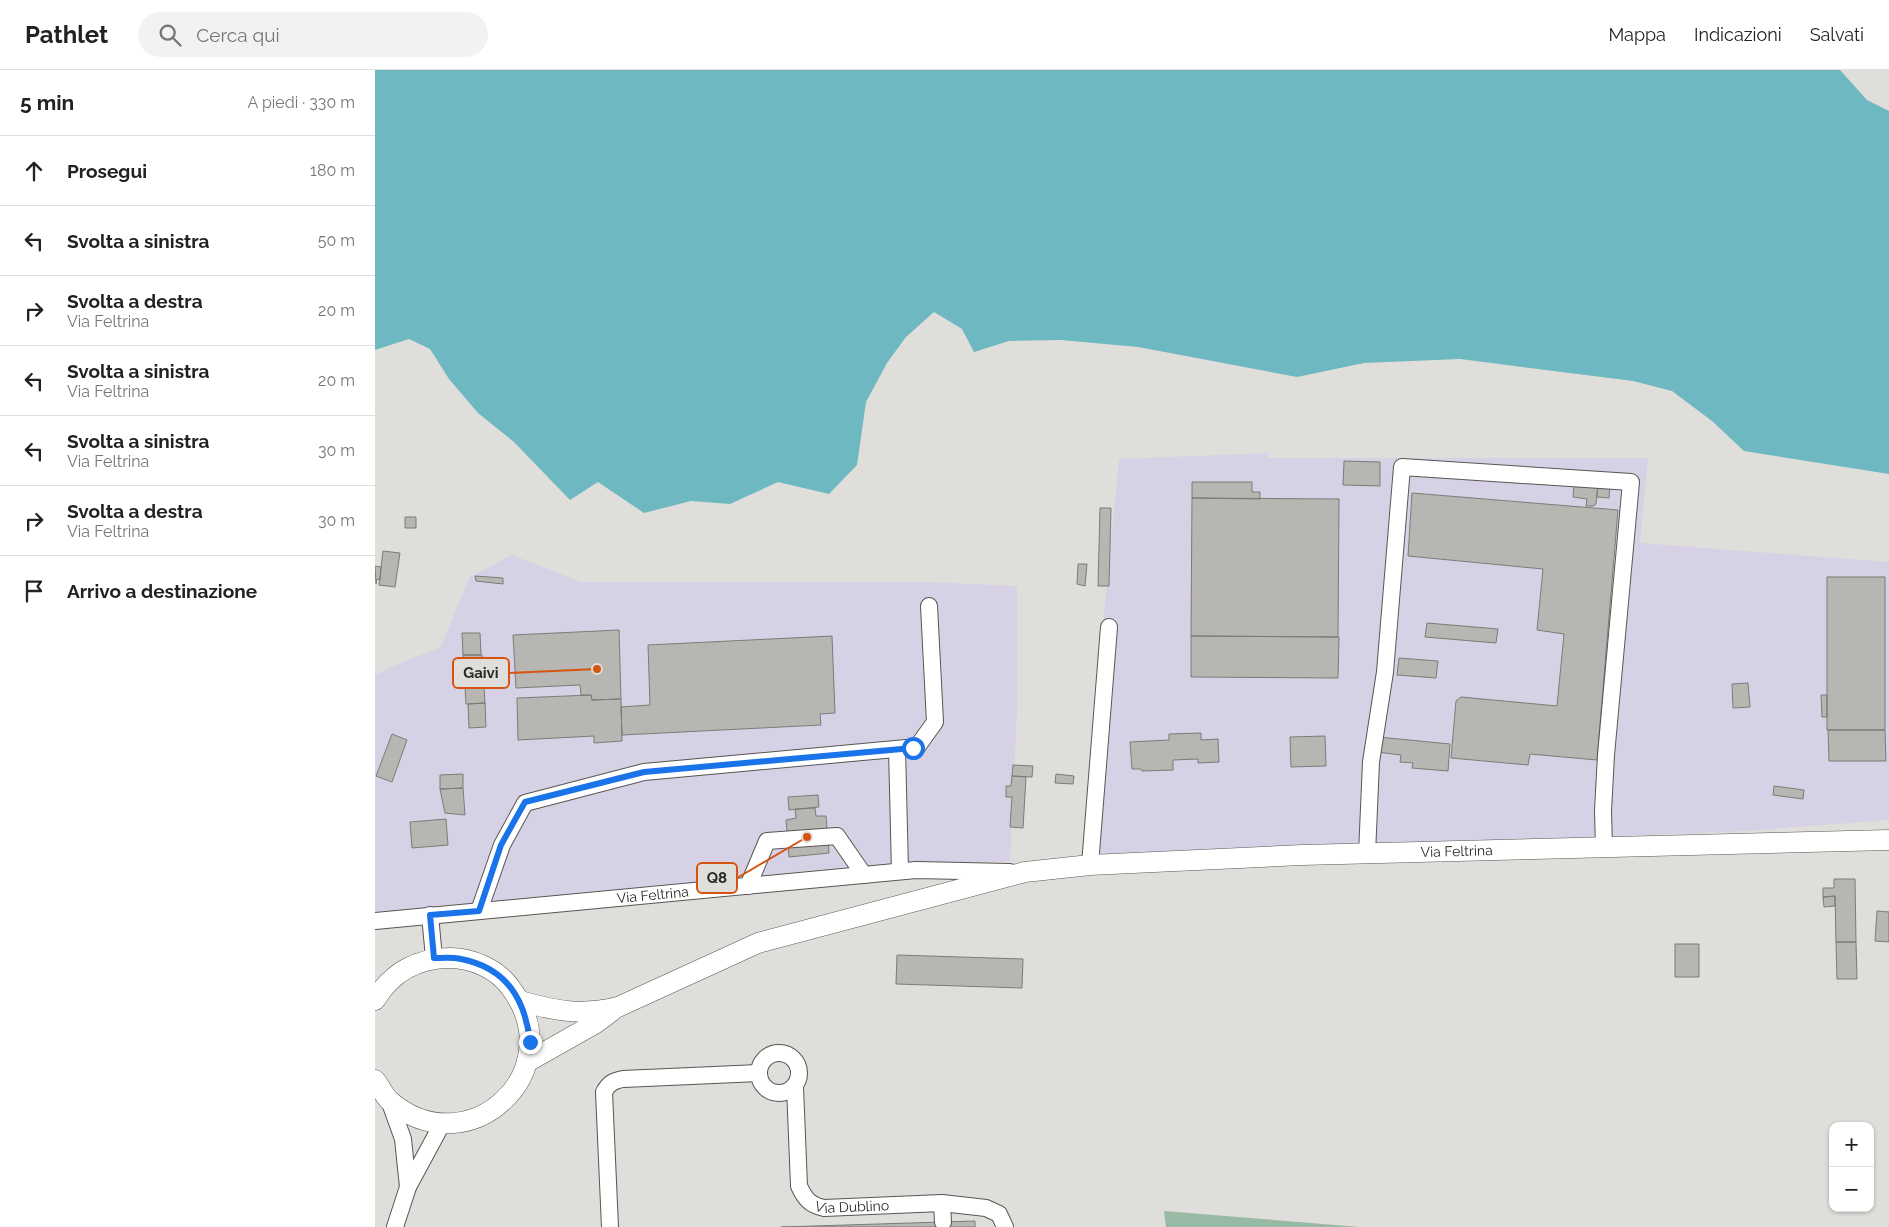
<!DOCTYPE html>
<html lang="it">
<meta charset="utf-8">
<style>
:root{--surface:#fff;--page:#f2f2f2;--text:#222;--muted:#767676;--line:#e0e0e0}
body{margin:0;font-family:Raleway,sans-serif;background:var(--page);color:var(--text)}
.controls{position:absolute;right:15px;bottom:15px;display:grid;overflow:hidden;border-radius:10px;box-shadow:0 1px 4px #0004}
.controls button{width:45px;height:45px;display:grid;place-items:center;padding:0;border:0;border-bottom:1px solid var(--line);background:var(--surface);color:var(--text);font:25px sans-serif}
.stop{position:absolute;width:15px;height:15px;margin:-11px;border:4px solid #1a73e8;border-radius:50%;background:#fff}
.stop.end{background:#1a73e8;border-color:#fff;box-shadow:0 1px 5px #0008}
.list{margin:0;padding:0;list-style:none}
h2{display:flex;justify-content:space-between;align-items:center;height:65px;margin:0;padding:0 20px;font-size:21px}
h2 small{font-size:16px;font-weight:400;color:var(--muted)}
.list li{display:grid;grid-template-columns:32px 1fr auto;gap:15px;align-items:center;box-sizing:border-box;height:70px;padding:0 20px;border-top:1px solid var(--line)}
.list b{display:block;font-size:19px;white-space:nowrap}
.list p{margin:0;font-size:16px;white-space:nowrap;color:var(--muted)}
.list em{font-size:16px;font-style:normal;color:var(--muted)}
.icon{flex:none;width:28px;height:28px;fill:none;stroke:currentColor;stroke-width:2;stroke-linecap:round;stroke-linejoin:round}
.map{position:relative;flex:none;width:1514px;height:1157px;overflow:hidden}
header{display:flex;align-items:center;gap:30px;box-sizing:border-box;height:70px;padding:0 25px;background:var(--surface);border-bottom:1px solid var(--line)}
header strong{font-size:24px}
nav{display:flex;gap:28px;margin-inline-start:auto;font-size:18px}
.search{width:350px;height:45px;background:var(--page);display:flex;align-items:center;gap:12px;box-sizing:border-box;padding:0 18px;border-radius:28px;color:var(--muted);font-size:19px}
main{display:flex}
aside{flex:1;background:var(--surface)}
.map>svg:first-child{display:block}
.industrial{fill:#d7d1e6}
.green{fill:#98b9a3}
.water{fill:#6eb9c1}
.building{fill:#b7b6b2;stroke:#7c7b77}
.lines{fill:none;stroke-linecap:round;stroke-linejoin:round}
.minor-casing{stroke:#585653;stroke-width:18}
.major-casing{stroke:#585653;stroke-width:21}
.minor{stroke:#fff;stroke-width:16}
.major{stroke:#fff;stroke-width:20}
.route{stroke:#1a73e8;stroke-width:6}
.labels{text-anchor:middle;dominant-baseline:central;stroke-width:4;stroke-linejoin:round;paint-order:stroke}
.street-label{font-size:14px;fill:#292927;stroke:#e0deda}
.leader{fill:none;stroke:#d5540f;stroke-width:2}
.callout-dot{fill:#d5540f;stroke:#e0deda;stroke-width:2}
.callout{fill:#e0deda;stroke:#d5540f;stroke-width:2}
.callout-label{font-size:15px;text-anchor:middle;font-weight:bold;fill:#292927}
</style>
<header>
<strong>Pathlet</strong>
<div class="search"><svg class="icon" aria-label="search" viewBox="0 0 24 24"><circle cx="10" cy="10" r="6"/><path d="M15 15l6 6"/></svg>Cerca qui</div>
<nav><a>Mappa</a><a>Indicazioni</a><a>Salvati</a></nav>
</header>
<main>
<aside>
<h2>5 min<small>A piedi · 330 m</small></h2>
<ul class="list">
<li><svg class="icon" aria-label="ahead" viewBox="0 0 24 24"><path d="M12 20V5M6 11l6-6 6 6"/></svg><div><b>Prosegui</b></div><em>180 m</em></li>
<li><svg class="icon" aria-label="left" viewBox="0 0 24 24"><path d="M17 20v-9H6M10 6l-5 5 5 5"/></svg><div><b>Svolta a sinistra</b></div><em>50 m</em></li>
<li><svg class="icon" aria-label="right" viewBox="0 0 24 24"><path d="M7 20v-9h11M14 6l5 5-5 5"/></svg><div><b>Svolta a destra</b><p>Via Feltrina</p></div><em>20 m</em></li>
<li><svg class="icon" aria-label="left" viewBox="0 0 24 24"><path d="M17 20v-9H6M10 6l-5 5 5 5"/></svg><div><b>Svolta a sinistra</b><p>Via Feltrina</p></div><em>20 m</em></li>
<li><svg class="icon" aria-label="left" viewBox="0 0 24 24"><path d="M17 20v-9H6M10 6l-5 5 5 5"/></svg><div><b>Svolta a sinistra</b><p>Via Feltrina</p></div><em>30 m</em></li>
<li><svg class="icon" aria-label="right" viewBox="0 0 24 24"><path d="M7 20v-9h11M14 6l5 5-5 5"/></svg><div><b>Svolta a destra</b><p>Via Feltrina</p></div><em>30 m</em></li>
<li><svg class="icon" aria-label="arrive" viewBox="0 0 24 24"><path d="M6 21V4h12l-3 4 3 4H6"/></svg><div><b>Arrivo a destinazione</b></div></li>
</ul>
</aside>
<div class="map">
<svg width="1514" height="1157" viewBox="0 0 1514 1157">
<rect width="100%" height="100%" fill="#e0deda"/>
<!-- industrial -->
<path class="industrial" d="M895,383L891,388H1273L1265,473L1514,492V750L1371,761L709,788L728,554L744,389Z
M137,485L206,512H552L642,516V642L635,791L471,797L0,844V605L30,591L65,578L95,507Z"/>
<!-- green -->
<path class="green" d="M789,1141L985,1157H791Z"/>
<!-- water -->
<path class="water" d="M0,0H1465L1492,30L1514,41V404L1369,381L1337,351L1297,321L1258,311L1085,289L989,293L922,307L763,277L686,270L634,271L599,282L587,259L559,242L531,267L512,293L491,332L482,395L454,424L403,412L355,434L316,431L269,443L223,412L195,430L139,372L103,343L74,309L55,279L34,269L0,280Z"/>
<!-- building -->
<path class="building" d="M969,391L1005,392V416L968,415Z
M817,412H877V422H885V429L817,428Z
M1203,413L1223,414L1221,434L1218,436H1211L1212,429L1198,427L1199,416Z
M1223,414L1235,415L1234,428L1222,427Z
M1037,423L1243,440L1222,690L1155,684L1153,695L1076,688L1081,631L1086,627L1182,636L1189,564L1162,560L1168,499L1033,486Z
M817,428L964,429L963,567L816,566Z
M725,438H736L734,516H723Z
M30,447H41V458H30Z
M8,481L25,483L20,517L4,515Z
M703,494H712L710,516L702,514Z
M0,496L6,497L5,510L2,509L1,514Z
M100,506L128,508V514L101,511Z
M1452,507H1510V660H1452Z
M1052,553L1123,559L1121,573L1050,567Z
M244,560L246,629L217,630L216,625H206L205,615L141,618L138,565Z
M87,563H105L106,585H88Z
M457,566L460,643L445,644L446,655L247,665L246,637L275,635L273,575Z
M816,566L964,567L963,608L816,607Z
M88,585H107L110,633L91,634Z
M1024,588L1063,591L1061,608L1022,605Z
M1373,613L1375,637L1358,638L1357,614Z
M216,625L217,630L246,629L247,671L219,673V666L143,670L142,628Z
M1446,625H1452V647H1447Z
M110,633L111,657L94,658L93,634Z
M1453,660H1510L1511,691H1454Z
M826,663V670L843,669L844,692L823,693V689L798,690V700L767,701L766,699H757L755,672L794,670V664Z
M17,664L32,670L17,712L1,706Z
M950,666L951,696L916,697L915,667Z
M1003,667L1075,674L1073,701L1037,698L1038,693L1025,692L1026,685L1002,682Z
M638,695L658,696L657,707L637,706Z
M88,704V718L65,719V705Z
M681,704L699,706L698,714L680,713Z
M637,706L651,707L648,758L635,757L637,727H631V716H636Z
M1399,716L1429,720L1428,729L1398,725Z
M88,718L90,745L70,743L65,719Z
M443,725L444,737L414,740L413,727Z
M440,738L441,746H451L454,783L414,787L411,750L421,748L420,739Z
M71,749L73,775L37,778L35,752Z
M1459,809H1480L1481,872H1461L1460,826L1448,827V818H1459Z
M1460,826V836L1449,837L1448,827Z
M1502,841L1514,842V872L1500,871Z
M1461,872H1481L1482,909H1462Z
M1300,874H1324V907H1300Z
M522,885L648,889L647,918L521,914Z
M600,1151V1157H406Z"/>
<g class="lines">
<defs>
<g id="minor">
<path d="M522,679L525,801"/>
<path d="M992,784L996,692L1010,602L1027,397L1256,412L1231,685L1228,741L1229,778"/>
<path d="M715,795L734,557"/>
<path d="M373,816L392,771L462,766L489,805"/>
<path d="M104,841L127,775L150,733L269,702L542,677L560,652L554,536"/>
<path d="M55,845L59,888"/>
<path id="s1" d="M0,851L541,800L635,802"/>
<circle cx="404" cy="1003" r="20"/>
<path id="s2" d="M420,1017L424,1116C430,1129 435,1135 449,1138L567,1133L611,1138L624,1144L630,1157"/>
<path d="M14,1030L28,1069L33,1117"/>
<path d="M567,1133L568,1152"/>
<path d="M20,1157L33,1117L67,1054"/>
<path d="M235,1157L229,1022C234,1013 238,1011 248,1009L384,1003"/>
</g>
<g id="major">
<path d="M0,930C17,902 43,888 75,888C97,888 122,899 135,917C199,1001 93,1098 15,1031C9,1026 5,1016 0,1010"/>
<path id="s3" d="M145,931C181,941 207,946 243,937L383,873L650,802L715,795L927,785L1514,770"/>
<path d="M152,992L221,953L237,941"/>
</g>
</defs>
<!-- minor casing -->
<use href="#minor" class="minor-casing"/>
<!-- major casing -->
<use href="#major" class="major-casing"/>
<!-- minor -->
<use href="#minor" class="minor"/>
<!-- major -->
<use href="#major" class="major"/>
</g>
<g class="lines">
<!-- route -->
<path class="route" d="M155,972C150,928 131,898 86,889C78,887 67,888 59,888L55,845L104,841L126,775L150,732L269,702L538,678"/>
</g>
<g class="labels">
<!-- street labels -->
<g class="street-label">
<text stroke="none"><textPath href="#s3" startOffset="962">Via Feltrina</textPath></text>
<text stroke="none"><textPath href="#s1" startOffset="279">Via Feltrina</textPath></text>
<text stroke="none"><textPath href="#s2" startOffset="162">Via Dublino</textPath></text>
</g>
</g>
<!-- callouts -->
<path class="leader" d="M222 599L134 603M432 767L362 808"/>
<g class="callout-dot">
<circle cx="222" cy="599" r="5"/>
<circle cx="432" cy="767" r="5"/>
</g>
<g class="callout">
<rect x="78" y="588" width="56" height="30" rx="5"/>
<rect x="322" y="793" width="40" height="30" rx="5"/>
</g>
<g class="callout-label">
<text x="106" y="608">Gaivi</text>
<text x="342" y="813">Q8</text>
</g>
</svg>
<div class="controls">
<button>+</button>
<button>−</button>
</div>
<div class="stop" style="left:538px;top:678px"></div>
<div class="stop end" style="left:155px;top:972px"></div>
</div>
</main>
